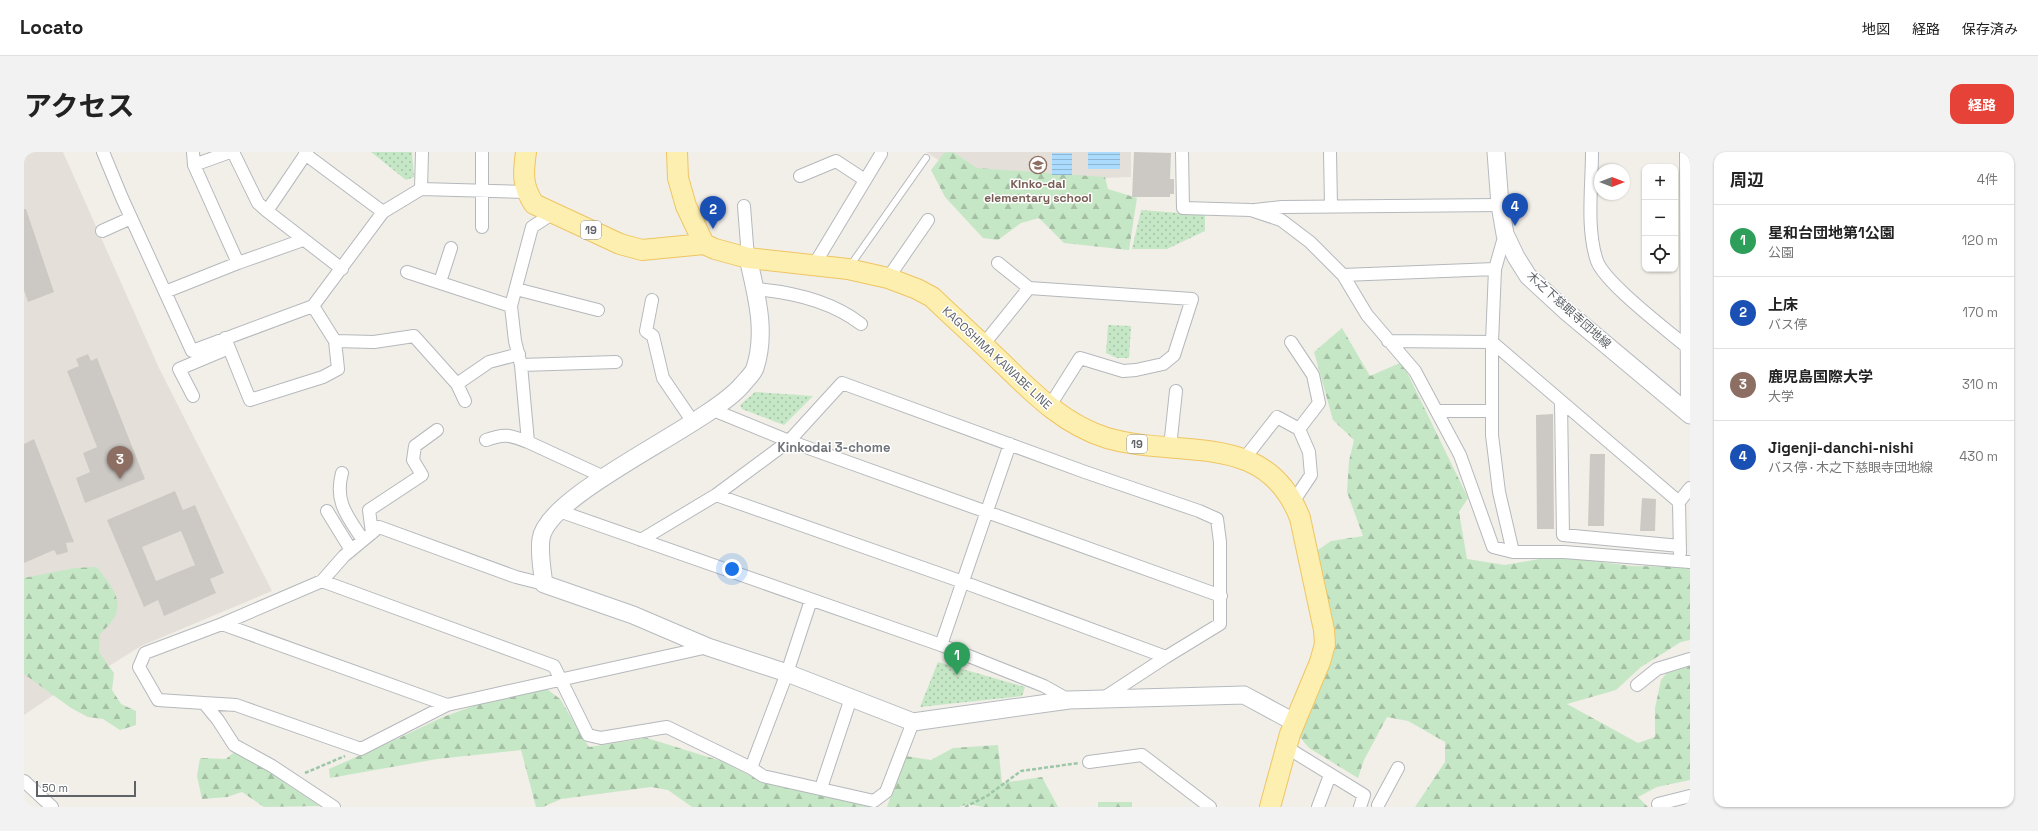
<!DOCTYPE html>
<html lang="ja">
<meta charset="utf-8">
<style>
:root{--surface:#fff;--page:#f2f2f2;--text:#222;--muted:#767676;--line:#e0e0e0;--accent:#e64238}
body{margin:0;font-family:"Space Grotesk","Noto Sans JP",sans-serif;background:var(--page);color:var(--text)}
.controls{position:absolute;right:12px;top:12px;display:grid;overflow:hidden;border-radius:8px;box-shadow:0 1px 3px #0004}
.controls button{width:36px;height:36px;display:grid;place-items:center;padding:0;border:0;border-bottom:1px solid var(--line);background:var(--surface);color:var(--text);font:20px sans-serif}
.compass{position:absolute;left:1570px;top:12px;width:36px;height:36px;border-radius:50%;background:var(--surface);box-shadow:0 1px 3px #0004;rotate:90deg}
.scale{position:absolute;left:12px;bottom:10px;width:100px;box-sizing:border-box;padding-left:4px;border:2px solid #5f6368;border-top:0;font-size:11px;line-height:14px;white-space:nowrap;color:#5f6368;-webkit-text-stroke:3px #fff;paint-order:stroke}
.you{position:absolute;left:708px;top:417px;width:14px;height:14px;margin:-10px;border:3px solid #fff;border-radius:50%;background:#1a73e8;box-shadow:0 0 0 6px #1a73e833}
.badge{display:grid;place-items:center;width:26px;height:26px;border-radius:50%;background:var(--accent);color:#fff;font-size:13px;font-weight:700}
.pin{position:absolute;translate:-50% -33px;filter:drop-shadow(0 1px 2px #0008)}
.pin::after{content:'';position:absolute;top:21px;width:14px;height:12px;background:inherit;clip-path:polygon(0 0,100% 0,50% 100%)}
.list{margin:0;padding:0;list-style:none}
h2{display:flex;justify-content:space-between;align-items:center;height:52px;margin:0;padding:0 16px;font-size:17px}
h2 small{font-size:13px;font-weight:400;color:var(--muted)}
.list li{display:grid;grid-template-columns:26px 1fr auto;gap:12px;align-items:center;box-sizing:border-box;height:72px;padding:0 16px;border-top:1px solid var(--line)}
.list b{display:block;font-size:15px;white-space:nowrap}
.list p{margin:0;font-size:13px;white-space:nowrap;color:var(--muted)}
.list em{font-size:13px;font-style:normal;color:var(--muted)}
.icon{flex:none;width:22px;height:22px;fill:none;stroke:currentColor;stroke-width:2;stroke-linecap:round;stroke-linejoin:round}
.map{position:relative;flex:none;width:1666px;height:655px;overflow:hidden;border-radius:12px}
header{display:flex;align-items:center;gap:24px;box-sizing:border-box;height:56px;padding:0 20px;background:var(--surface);border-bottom:1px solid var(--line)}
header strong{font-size:19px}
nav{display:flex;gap:22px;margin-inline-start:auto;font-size:14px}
.intro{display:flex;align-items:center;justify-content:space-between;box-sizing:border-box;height:96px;padding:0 24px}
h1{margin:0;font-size:28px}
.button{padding:10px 18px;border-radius:12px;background:var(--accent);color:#fff;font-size:14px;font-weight:700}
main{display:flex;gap:24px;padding:0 24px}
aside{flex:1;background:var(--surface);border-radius:12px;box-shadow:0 1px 3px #0004}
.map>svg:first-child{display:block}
.education{fill:#e4e0d9}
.forest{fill:url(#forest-firs)}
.park{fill:url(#park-dots)}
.water{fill:url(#water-rules)}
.building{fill:#ccc9c5;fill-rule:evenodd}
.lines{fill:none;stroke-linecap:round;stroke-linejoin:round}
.lane-casing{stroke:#b5b8bc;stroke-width:8}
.street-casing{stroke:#b5b8bc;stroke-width:14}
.secondary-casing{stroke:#b6babf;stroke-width:19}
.primary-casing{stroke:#efc562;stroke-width:22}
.path{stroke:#9dc6a8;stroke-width:2.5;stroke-dasharray:4 2;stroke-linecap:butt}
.lane{stroke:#fff;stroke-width:6}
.street{stroke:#fff;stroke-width:12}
.secondary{stroke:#fff;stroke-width:17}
.primary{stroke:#fdefb0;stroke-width:20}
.labels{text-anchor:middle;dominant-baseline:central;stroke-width:3;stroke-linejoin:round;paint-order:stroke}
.shield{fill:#fff;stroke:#8f9295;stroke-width:1}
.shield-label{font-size:11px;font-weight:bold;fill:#5f6368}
.education-label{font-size:12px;font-weight:bold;fill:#785e54;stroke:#fff}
.street-label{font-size:12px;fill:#5f6368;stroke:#fff}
.neighbourhood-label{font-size:13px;font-weight:bold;fill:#70757a;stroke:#fff}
</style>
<header>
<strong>Locato</strong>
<nav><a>地図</a><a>経路</a><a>保存済み</a></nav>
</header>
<div class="intro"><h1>アクセス</h1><a class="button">経路</a></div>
<main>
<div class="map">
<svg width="1666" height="655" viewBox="0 0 1666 655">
<defs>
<pattern id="forest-firs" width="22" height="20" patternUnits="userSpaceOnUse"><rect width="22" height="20" fill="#c6e7c5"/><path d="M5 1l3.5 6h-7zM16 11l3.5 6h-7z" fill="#a4bfa4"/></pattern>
<pattern id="park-dots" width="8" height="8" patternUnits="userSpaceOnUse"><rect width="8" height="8" fill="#c6e7c5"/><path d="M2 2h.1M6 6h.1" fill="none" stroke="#a4bfa4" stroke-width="1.8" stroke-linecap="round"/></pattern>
<pattern id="water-rules" width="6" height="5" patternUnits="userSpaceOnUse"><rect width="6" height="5" fill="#abdbfd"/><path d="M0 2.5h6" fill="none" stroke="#8eb5d1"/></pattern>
</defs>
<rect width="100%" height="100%" fill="#f1efe8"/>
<!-- education -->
<path class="education" d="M0,0H39L135,216L248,439L117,494L53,534L28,544L0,563Z
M902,0H1107V25L1024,28L957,36Z"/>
<!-- forest -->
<path class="forest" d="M929,0L953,16L1081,25L1084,37L1113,46L1105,98L1040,91L1015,66L997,71L974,88L959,86L921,45L907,18L920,1Z
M1318,176L1346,224L1378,210L1444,346L1435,360L1443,407L1481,413L1532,404L1607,414L1666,415V488L1657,490L1617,515L1592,538L1543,552L1614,591L1631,585V556L1637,528L1652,510L1666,509V628L1633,635L1614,645L1624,655H1391L1421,610V590L1384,569L1363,565L1340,608L1334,626L1285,596L1275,584L1282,561L1304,519L1306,457L1291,400L1307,389L1339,384L1323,340L1325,309L1330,288L1309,268L1290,200Z
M73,415C93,442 106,455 76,482L75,500L90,521L88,538L97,552L112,559V573L96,578L79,567L64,565L47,556L0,522V426L50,416Z
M519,534L536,547L565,595L623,586L697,609L739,630L846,655H668L644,638L627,635L537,647L519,655H512L497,598L413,607L306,626L305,617L373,587L419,565L480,543Z
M974,593L978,631L1018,625L1034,655H959L944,652L935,655H863L881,604L907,608L929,596Z
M216,595L264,633L296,654L240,655L218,640L203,645L178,647L173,624L176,606L202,607Z
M1074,650H1108V655H1074Z"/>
<!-- park -->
<path class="park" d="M347,0H388L390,25L382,28Z
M1117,58L1181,63V79L1143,97H1108Z
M1084,173L1107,174L1105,206H1093L1082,201Z
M731,240L789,244L760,273L718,257L716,253Z
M914,510L1001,535L998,544L896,555Z"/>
<!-- water -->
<path class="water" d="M1064,0H1096V17H1064Z
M1028,1H1048V23H1028Z"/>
<!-- building -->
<path class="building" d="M1110,0L1147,1L1146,27H1150V42H1146V45H1108Z
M0,57H2L30,140L4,150L0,138Z
M64,202L67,209L73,206L121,327L61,351L52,326L66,320L59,301L73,295L43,219L55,214L52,207Z
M1529,262L1530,377H1513L1512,263Z
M10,287L50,390L42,391L44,400L33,403L30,398L0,411V292Z
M1566,302H1581L1580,374H1564Z
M151,339L159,358L171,353L200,421L186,427L192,441L140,464L134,448L120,455L83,368ZM157,379L171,413L132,429L118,395Z
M1618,346L1632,347L1631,379H1616Z"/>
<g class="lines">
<defs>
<path id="lane" d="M826,114L902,6"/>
<path id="street" d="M79,0L98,46L168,199L289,154L359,60L397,37L502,40
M169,0L170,13L214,111
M209,0L234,51L243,59
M283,0L243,59L318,117
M1158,0L1159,56L1227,58L1257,68L1286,90L1319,123L1343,163L1391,219L1436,303L1469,395L1489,400H1540L1666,410
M1306,0L1307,54
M1568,0C1568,34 1562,77 1573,109C1581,131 1643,178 1663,195
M1662,0L1663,260H1666
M281,2L359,60
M170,13L206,0
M776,24L812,9L841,28
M397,37L398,0
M720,54L724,106
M1231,58L1258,55L1476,53
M528,62L508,75L487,154L491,189L497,213L504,290L580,325
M458,75V0
M78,79L107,66
M1481,82L1471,117L1468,190V283L1475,340L1489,400
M974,111L1005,136
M790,113L857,2
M383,120L487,154
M1319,123L1471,117
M864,126L904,68
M416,130L427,96
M492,137L574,158
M731,137C767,140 807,149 837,172
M141,140L214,111L279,88
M628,148L622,179L629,184L639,226L669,270
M201,186L226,248L299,225L314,217L311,189L289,154
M311,189L350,190L390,184L433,232L465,210L495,202
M1364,189L1468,190L1655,350
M1267,190L1289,223L1295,251L1275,277
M959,193L1005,136L1168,147L1150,203L1139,212L1112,218L1099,219L1056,206L1025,255
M497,213L592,210
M433,232L441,249
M169,244L155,217L205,196
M1537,250L1539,383L1656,394
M689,258L765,289L1197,444
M1413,259H1468
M462,288C481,281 486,283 504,290
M1146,295L1152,239
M1220,307L1253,265L1275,277L1285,300L1287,323L1269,350
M318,321C310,350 324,365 339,388
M303,359L327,398
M535,359L917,493L1020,534L1045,548
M348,381L345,358L398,323L389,308L391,294L413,278
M617,388L692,343L765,289L818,231L1061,320L1175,359L1193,367L1196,390V472L1142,505L939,430L692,343
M1656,401L1655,350L1666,336
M298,429L530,514L564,583L577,586L643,575L727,616L739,624L850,649L862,640L889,570
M198,472L423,553
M917,493L986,292
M1613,533L1633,517L1666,507
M1078,547L1142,505
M180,551L212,553L337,597L423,553L684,495
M1262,595L1340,643L1336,655
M1065,610L1118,603L1186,655
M727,616L763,521L787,448
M0,629L28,655
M797,636L827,546
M1634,652L1666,644
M1354,653L1374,616
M310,655L248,614L210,593L194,568L180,551L134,548L115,515L121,501L198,472L298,429L320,404L355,375L492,425L520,432
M1294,655L1306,623"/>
<path id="secondary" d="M1472,0L1476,53L1481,82L1492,105L1504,124L1543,160L1666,263
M724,106C732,142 743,179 731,216C729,222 722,228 718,233C683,274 523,341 517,387C515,401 518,418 520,432L609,463L684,495L763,521L889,570L1045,548L1220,543L1270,570"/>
<path id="primary" d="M502,0C499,21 498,34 510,52L596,92L618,98L680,92L691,97L724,106L824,117L864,126L893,137L908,145C930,166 952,186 974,207C1007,239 1038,272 1083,286C1156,307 1242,277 1276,366L1300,478L1301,492L1296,510L1266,582L1246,655
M653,0L654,26L662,54L680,92"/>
</defs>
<!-- lane casing -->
<use href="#lane" class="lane-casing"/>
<!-- street casing -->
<use href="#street" class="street-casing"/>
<!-- secondary casing -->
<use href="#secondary" class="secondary-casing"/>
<!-- primary casing -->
<use href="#primary" class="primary-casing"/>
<!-- path -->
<path class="path" d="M281,621L321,604
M941,655L963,644L997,619L1055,611"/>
<!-- lane -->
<use href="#lane" class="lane"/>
<!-- street -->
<use href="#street" class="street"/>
<!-- secondary -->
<use href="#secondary" class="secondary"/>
<!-- primary -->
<use href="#primary" class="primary"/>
</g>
<!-- icons -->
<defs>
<symbol id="school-ring" viewBox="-11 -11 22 22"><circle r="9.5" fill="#fff" stroke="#8d6e63" stroke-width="1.5"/><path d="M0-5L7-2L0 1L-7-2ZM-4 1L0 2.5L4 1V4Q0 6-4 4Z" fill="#8d6e63"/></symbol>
</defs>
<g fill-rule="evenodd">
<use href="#school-ring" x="1004" y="3" width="20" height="20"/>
</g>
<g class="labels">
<!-- shield labels -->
<g class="shield">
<rect x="557" y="69" width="20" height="18" rx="3"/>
<rect x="1103" y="283" width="20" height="18" rx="3"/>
</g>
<g class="shield-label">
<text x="567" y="78">19</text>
<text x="1113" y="292">19</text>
</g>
<!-- education labels -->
<g class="education-label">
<text x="1014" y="32">Kinko-dai<tspan x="1014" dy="14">elementary school</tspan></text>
</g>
<!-- street labels -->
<g class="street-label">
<text transform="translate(1545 158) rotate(42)">木之下慈眼寺団地線</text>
<text transform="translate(973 206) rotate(43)">KAGOSHIMA KAWABE LINE</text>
</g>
<!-- neighbourhood labels -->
<g class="neighbourhood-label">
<text x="810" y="295">Kinkodai 3-chome</text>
</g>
</g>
</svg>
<div class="controls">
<button>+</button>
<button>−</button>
<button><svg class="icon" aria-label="locate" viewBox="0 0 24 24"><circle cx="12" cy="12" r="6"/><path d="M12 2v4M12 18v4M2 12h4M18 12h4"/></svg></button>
</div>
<svg class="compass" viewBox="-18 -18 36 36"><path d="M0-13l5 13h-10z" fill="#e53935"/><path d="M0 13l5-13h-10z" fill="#767676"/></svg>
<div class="scale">50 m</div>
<div class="you"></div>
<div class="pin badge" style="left:933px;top:523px;background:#2e9e5b">1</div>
<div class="pin badge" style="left:689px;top:77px;background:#1a4fb4">2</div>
<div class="pin badge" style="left:96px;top:327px;background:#8d6e63">3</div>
<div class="pin badge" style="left:1491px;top:74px;background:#1a4fb4">4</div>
</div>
<aside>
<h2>周辺<small>4件</small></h2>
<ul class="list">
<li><span class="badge" style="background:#2e9e5b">1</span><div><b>星和台団地第1公園</b><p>公園</p></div><em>120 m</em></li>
<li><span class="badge" style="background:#1a4fb4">2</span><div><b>上床</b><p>バス停</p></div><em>170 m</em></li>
<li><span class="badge" style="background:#8d6e63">3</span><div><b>鹿児島国際大学</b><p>大学</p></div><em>310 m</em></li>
<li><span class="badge" style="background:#1a4fb4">4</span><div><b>Jigenji-danchi-nishi</b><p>バス停 · 木之下慈眼寺団地線</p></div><em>430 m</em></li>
</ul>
</aside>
</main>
